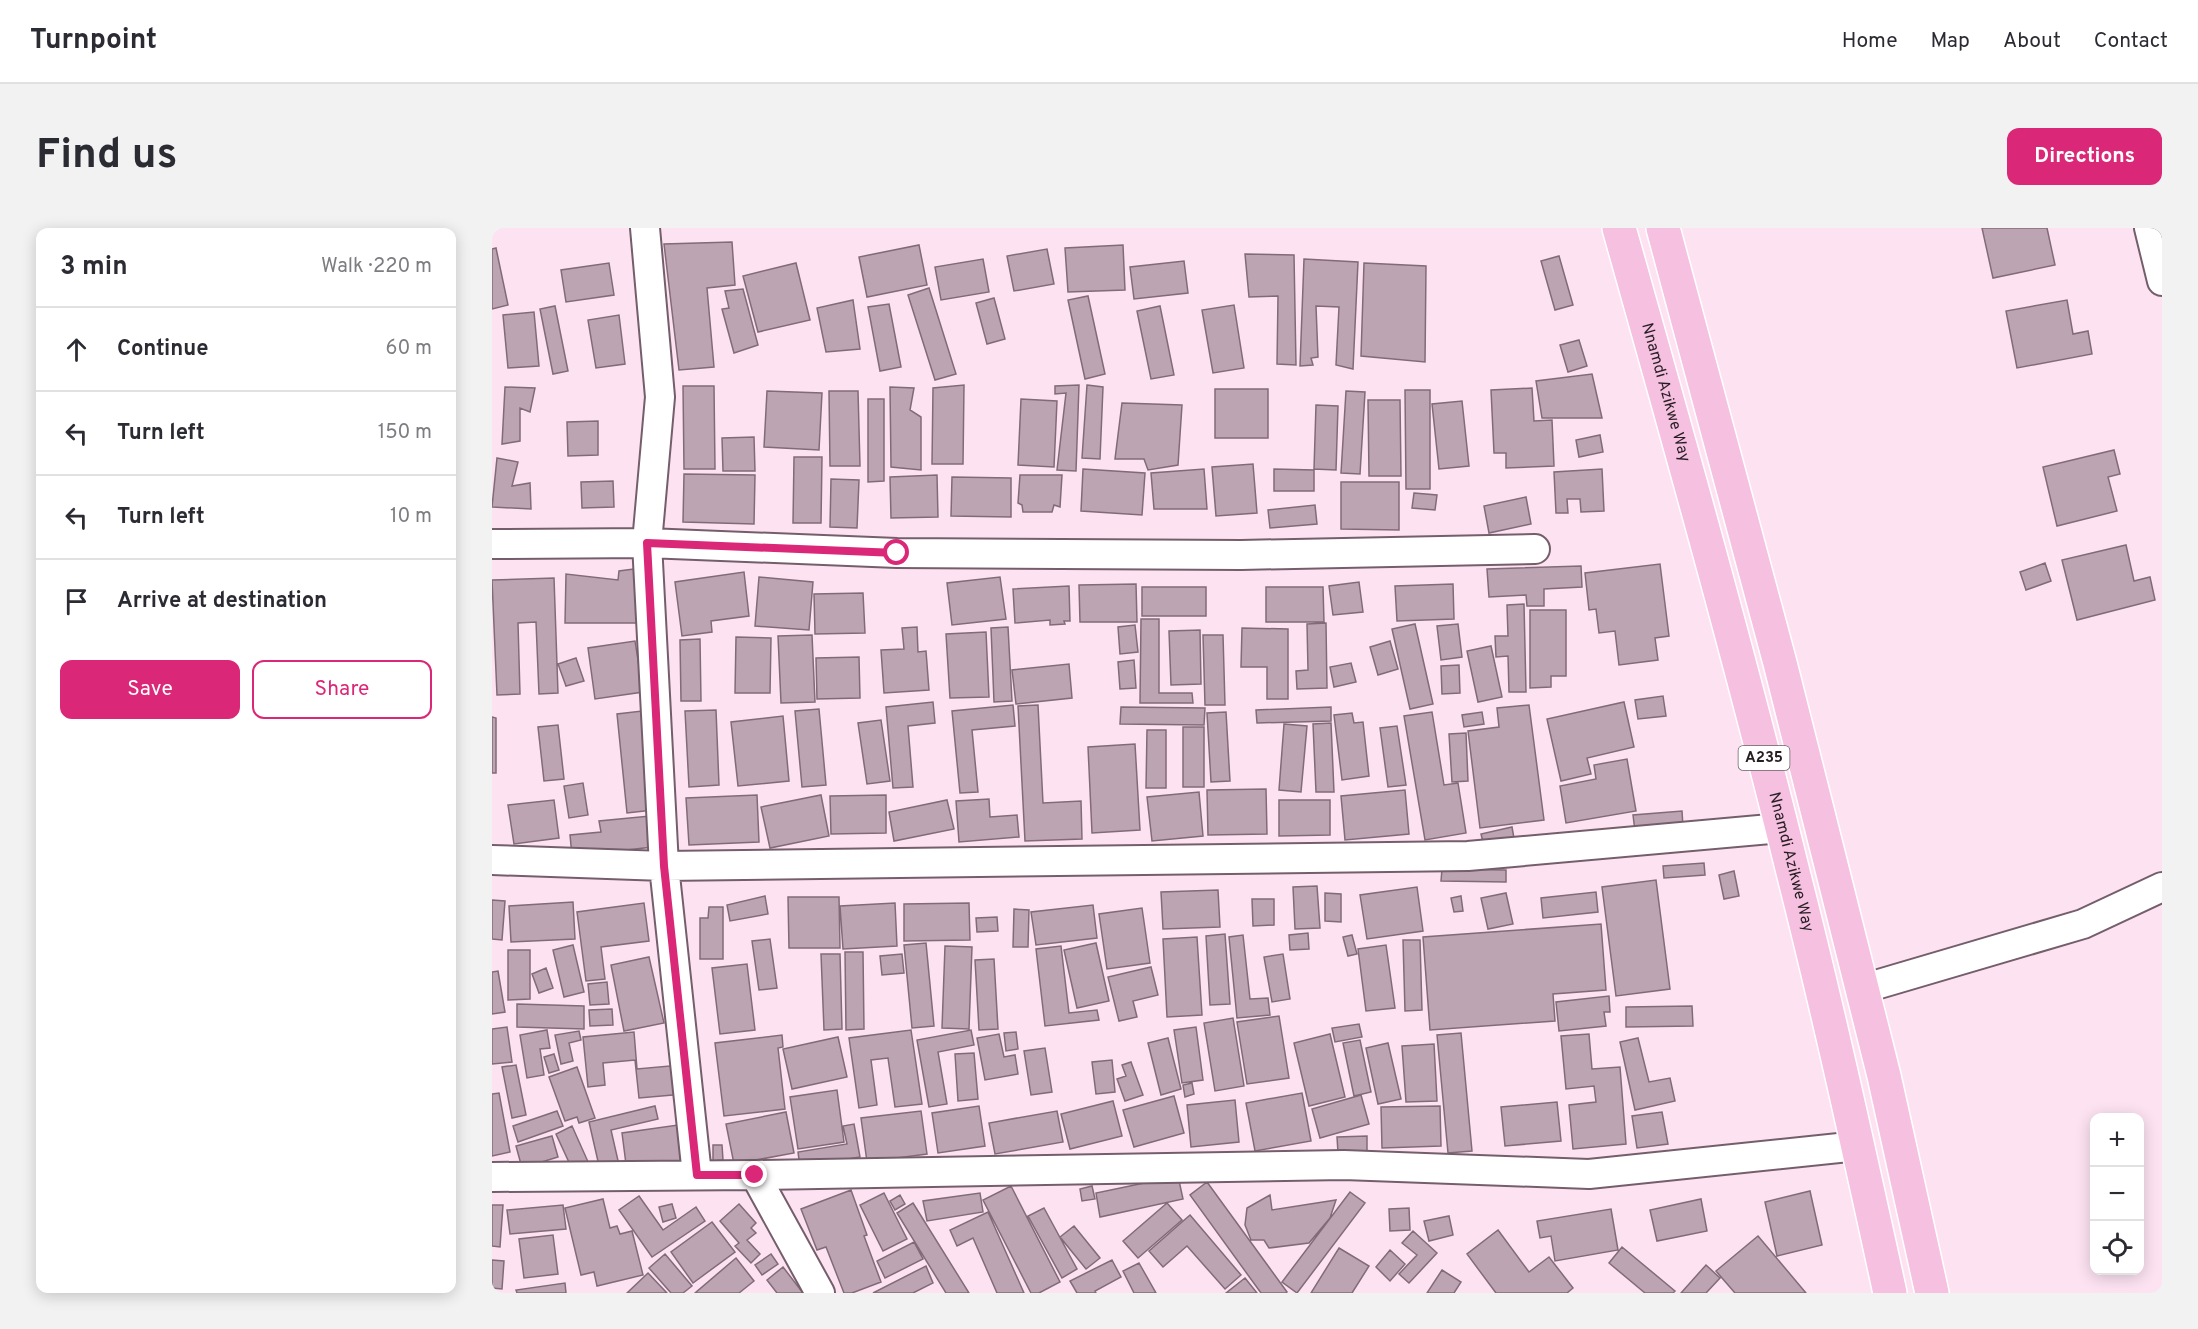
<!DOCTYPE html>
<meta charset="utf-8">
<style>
:root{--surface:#fff;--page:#f2f2f3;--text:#2b2b33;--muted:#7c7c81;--line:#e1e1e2;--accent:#db2777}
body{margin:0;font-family:Overpass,sans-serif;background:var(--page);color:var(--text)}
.controls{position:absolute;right:18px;bottom:18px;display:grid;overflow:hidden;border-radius:12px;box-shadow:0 3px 15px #0003}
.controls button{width:54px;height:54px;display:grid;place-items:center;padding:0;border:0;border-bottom:2px solid var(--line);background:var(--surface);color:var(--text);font:30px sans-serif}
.stop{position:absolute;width:18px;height:18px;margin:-14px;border:4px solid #db2777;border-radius:50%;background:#fff}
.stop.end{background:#db2777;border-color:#fff;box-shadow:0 2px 6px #0008}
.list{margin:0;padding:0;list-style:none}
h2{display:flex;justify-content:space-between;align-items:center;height:78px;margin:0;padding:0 24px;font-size:26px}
h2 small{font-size:20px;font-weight:400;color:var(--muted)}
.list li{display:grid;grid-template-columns:39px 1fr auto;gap:18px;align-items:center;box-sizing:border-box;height:84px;padding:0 24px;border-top:2px solid var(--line)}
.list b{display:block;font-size:22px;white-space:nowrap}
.list em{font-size:20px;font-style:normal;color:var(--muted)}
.actions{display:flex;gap:12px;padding:18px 24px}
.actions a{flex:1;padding:14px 0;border:2px solid var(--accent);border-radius:12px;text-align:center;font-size:21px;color:var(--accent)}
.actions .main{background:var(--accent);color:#fff}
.icon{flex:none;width:33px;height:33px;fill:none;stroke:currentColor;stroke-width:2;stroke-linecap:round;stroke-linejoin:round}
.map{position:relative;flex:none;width:1670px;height:1065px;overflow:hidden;border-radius:12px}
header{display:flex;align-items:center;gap:36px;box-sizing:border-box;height:84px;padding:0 30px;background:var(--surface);border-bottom:2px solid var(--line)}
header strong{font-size:28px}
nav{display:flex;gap:33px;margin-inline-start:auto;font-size:21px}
.intro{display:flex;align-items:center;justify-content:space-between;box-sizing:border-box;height:144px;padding:0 36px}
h1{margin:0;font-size:42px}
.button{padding:15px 27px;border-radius:12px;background:var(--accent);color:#fff;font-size:21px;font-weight:700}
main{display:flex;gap:36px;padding:0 36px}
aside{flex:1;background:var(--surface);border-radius:12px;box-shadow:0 3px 15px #0003}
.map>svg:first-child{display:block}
.building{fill:#bda4b2;stroke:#826b78;stroke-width:1.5}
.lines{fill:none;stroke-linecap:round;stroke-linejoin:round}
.minor-casing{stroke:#755e6b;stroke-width:32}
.trunk-casing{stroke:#fff;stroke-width:36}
.minor{stroke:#fff;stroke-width:28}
.trunk{stroke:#f6c0e0;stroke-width:33}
.route{stroke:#db2777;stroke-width:8}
.labels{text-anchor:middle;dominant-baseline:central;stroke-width:4.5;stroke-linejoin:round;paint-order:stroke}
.shield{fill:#fff;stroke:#686265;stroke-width:1.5}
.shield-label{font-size:15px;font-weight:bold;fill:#271e23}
.street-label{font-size:16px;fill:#271e23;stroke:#fff}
</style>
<header>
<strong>Turnpoint</strong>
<nav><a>Home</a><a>Map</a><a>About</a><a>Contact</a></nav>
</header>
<div class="intro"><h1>Find us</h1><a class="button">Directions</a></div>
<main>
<aside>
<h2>3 min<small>Walk · 220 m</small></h2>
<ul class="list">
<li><svg class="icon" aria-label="ahead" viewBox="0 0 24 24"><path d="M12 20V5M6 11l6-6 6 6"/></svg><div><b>Continue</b></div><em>60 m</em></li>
<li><svg class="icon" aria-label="left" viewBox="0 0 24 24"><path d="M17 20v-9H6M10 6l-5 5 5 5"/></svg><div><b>Turn left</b></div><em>150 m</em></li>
<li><svg class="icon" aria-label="left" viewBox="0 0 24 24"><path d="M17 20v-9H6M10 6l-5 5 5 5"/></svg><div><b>Turn left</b></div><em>10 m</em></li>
<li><svg class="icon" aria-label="arrive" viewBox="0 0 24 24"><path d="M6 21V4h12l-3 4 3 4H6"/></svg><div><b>Arrive at destination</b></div></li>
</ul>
<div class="actions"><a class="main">Save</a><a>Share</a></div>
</aside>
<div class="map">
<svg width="1670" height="1065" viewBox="0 0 1670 1065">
<rect width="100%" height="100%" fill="#fde3f2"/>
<!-- building -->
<path class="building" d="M1490,0H1555L1563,37L1501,50Z
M240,14L243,57L215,60L222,139L187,142L172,16Z
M427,17L435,57L375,69L367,29Z
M631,17L633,62L576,64L573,20Z
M4,20L16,77L0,81V21Z
M555,21L562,56L522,63L515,28Z
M753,26L802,27L804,137L785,136L786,68L757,69Z
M1067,28L1081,77L1063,82L1049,33Z
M491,31L497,64L449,72L443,39Z
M812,31L866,34L861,141L844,137L847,79L824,78L826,129L819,130L821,137L808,138Z
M692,33L696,65L642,71L638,39Z
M117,35L122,67L74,74L69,42Z
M304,35L318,92L266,104L251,48Z
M872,35L934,38L933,134L869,128Z
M437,60L464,146L443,152L416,67Z
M251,61L266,117L242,125L230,81L237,80L233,63Z
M596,68L613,146L593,151L576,72Z
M502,70L513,111L495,116L484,75Z
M361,72L368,121L334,124L325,80Z
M1575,72L1581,106L1596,103L1600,126L1525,140L1514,83Z
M397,76L409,139L388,143L376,79Z
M742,77L752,140L721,145L710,82Z
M63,78L76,143L61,146L48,81Z
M668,78L682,147L659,151L645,83Z
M42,84L47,138L16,140L11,87Z
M127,87L133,136L104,140L96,92Z
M1087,112L1095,138L1076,144L1068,117Z
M1100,146L1110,190H1050L1044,153Z
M472,157L471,236H440L441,160Z
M587,157L584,243L565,242L574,165L563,166V158Z
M595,157L611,159L608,231L590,230Z
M191,158H222L223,241H192Z
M13,159L43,160L38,184L28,180V213L10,216Z
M398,159L422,160L418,182L429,189V242L399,239Z
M1040,160L1042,193L1060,192L1062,238L1014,240V225H1002L999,162Z
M723,161H776V210H723Z
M913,162H938V261H914Z
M275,163L330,165L327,222L272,219Z
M337,163H366L368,238H338Z
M854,163L873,164L868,246L849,245Z
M376,171H392V253L376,254Z
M529,171L565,173L562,239L526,237Z
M876,172H908L909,248H877Z
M970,173L977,238L947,241L940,176Z
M630,175L690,177L686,237L656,242L652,231H623Z
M824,177L846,178L844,242L822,241Z
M106,193V227L76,228L75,194Z
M1108,207L1111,224L1087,229L1084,212Z
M262,209L263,243H231L230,210Z
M1622,222L1628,246L1616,249L1625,283L1565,298L1551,239Z
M302,229H330L329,295H301Z
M5,230L26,234L20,258L38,255L39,281L0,279Z
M761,236L765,285L724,288L720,239Z
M591,241L653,245L650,287L589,283Z
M712,241L715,281H662L659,245Z
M782,241L822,242V263H782Z
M1110,241L1112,283L1089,284L1088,271H1075L1076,285H1064L1062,244Z
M192,246L263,247L262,296L191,294Z
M445,247L446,289L399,290L398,249Z
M528,247H570L568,279L562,277L560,284H531L530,277L526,275Z
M460,249L519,250V289L459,288Z
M339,251L367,252L365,300L338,299Z
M121,253L122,279L90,280L89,254Z
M849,254H907V302L849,301Z
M922,265L945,267L943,282L920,280Z
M1034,269L1039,296L997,305L992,278Z
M823,277L825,296L778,300L776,282Z
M1634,317L1642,353L1658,349L1663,372L1585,392L1570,332Z
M1553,335L1559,353L1534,362L1528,344Z
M1168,336L1177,408L1163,410L1166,432L1127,437L1123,403L1107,405L1104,381L1097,382L1093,345Z
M1089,338L1090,359L1052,361V378H1035L1034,367L997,369L995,341Z
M149,340L148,395H73L74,346L126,352L127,343Z
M252,344L257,388L219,393L220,404L190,408L183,354Z
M267,349L321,354L317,402L263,398Z
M508,349L514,391L460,397L455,355Z
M62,350L66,465L47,466L44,394L26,395L28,466L5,467L0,352Z
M867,354L871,384L841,387L837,358Z
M644,356L645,394H588L587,357Z
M961,356L962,391L905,393L903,358Z
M577,358L578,393H572L573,396L558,397V392L523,395L521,361Z
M650,359H714V388H650Z
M774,359H831L832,394H774Z
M371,365L373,405L323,406L322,366Z
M1032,376L1034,464H1017L1016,428L1004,429L1003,408H1016L1015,377Z
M1038,382H1074V448H1059V459L1038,460Z
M649,391H667V465H700L701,475H648Z
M834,395L835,460L805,461L804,443L816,442L815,396Z
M923,396L941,476L918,481L900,401Z
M966,396L970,429L949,432L945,398Z
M643,397L646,424L628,426L626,399Z
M425,399L426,424L434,423L437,462L392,465L389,422L412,421L410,400Z
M516,399L520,473L502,474L499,400Z
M750,400L796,401V471H775V439H749Z
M708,402L709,456L679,457L677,403Z
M494,404L497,469L458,470L454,406Z
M320,407L323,474L289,475L286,408Z
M711,407H731L733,477H713Z
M244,409L279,410L278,465H243Z
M208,411L209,473H189L188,412Z
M143,413L151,464L103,471L96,420Z
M898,413L906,441L886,447L878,419Z
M999,418L1010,469L986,474L975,423Z
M367,429L368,470L325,471L324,430Z
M84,430L92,453L74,458L66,436Z
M642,432L644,460L628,461L626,434Z
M859,435L864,454L842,459L838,439Z
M577,436L580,470L524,476L520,442Z
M967,437L968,465L950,466L949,438Z
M1171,468L1174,488L1146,491L1143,472Z
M441,474L443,495L416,498L421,559L401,560L394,479Z
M1132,474L1142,519L1095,530L1099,546L1069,553L1055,491Z
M521,477L523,498L480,502L486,564L468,565L460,483Z
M546,477L551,575L589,573L590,611L533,613L526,478Z
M1037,477L1052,592L988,600L976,503L1007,499L1005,480Z
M629,479L713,480L712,497L628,496Z
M839,479V493L765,495L764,482Z
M327,481L334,557L310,559L303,483Z
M224,482L227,557L197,559L193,483Z
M150,483L161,582L135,585L125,486Z
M734,484L738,553L719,554L715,485Z
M940,484L952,557L966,555L974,605L933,612L912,488Z
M990,484L992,496L972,499L970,487Z
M860,485L862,495L871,494L877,548L850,552L842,487Z
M291,488L297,553L246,558L239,494Z
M0,489L4,490V545H0Z
M389,492L398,553L375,556L366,495Z
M839,495L842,564H824L821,496Z
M792,496L815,498L809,564L787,562Z
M66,497L72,551L52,553L46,499Z
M905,498L914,557L896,559L888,500Z
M691,499H712V559H691Z
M655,502H674V560H654Z
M974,505L976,553L960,554L957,506Z
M643,516L648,602L600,605L596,519Z
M1135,531L1144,583L1074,595L1068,558L1104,551L1102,537Z
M91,555L96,587L77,590L72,558Z
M774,561L775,606L716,607L715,562Z
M913,562L917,606L853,612L849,568Z
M707,564L711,608L660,613L655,569Z
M265,567L267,614L197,617L194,570Z
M329,567L337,608L278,620L269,579Z
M394,567V605L339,606L338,568Z
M497,571L498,589L525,587L527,609L467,614L464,573Z
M62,572L67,610L22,616L16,577Z
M455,572L462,601L402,613L397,584Z
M787,572H838V607L787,608Z
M1190,583L1191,599L1143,603L1141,587Z
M158,588L161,619L80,628L78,607L109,604L107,593Z
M1020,599L1023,616L993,622L989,606Z
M1212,635L1213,647L1172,650L1171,638Z
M950,641L1014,642V654L949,653Z
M1242,643L1247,668L1232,671L1227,647Z
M1164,652L1178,761L1124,768L1110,659Z
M825,658L828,700L803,701L801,659Z
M925,659L931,703L875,711L868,667Z
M726,662L728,699L671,701L669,664Z
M1104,664L1106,684L1051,690L1049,670Z
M833,665L849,666V694L833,693Z
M1014,665L1021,696L996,701L989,670Z
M273,668L276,686L238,693L235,677Z
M969,668L971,683L962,684L959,670Z
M296,669H347L348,720H297Z
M760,671H782V697L761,698Z
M0,672L13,673L10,712L0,711Z
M81,674L83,711L19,714L17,678Z
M152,675L157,713L109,719L113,751L94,753L85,684Z
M403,675L405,718L351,721L348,678Z
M477,675L478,712L412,713V676Z
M601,677L605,710L544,717L539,684Z
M217,679H231V731H208V690H216Z
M650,680L658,735L615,741L607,686Z
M522,681L537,682L536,719H521Z
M505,689L506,703L485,704L484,690Z
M1109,696L1114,762L1061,766L1063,793L938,802L931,709Z
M816,705L817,721L798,722L797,707Z
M733,706L738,776L718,777L714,708Z
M751,707L758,771L776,770L778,787L745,790L737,709Z
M860,707L865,726L856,728L851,709Z
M705,709L710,787L675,789L671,711Z
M278,711L285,760L267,762L260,713Z
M911,712H928L930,782L913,783Z
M434,715L442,798L420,800L412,717Z
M604,715L617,773L585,780L572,722Z
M81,717L92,764L72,769L61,722Z
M894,717L903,780L874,783L866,721Z
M453,718L480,719L477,801L450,800Z
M569,718L577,785L605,782L607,792L553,798L544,721Z
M16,722H38V771L16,772Z
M353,724H371L372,801L354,802Z
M329,726H348L350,801L332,802Z
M410,726L412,745L390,747L388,728Z
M791,726L798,771L780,774L772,729Z
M157,729L172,795L132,803L119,737Z
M502,731L506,801L487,802L483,732Z
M255,736L263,802L228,806L220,740Z
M659,739L666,767L641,773L645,789L627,793L616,749Z
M54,740L61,760L47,765L40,746Z
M6,743L13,784L0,786V744Z
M115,754L117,776L98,777L96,756Z
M1117,768L1118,784H1112L1114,798L1067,803L1064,774Z
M25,776L92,778V801L25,799Z
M1200,778L1201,798L1134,799V779Z
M120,781L121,797L98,798L97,782Z
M787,788L797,850L755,856L745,794Z
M741,790L752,858L723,863L712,795Z
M867,796L870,809L843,814L840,800Z
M15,799L20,834L0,836V801Z
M704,799L711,852L690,855L682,802Z
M55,802L58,820L48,821L52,847L35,850L28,807Z
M419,802L430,876L403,879L396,830L379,832L385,877L367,880L357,810Z
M479,802L482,817L446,824L455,876L437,879L425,812Z
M87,803L89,812L77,815L81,833L69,836L63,807Z
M142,804L145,841L189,837L192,866L147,870L143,832L111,835L113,857L96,859L91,809Z
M524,804L526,821L514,823L512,805Z
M969,805L980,923L956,925L945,807Z
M507,806L512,829L523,827L526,846L493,852L485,810Z
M838,806L853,869L817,878L802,815Z
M1097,806L1100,841L1128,839L1134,916L1081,921L1077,877L1104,874L1102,858L1074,861L1069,808Z
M290,807L291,819L286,820L293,881L232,888L223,815Z
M346,809L355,849L300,861L291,821Z
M676,810L689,861L669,867L656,815Z
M1146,810L1157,854L1178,850L1183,873L1143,882L1128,814Z
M868,812L879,864L862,868L851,815Z
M896,815L909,871L886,876L874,820Z
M942,816L945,873L914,874L910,818Z
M553,820L560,864L539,867L532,823Z
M482,825L486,871L466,873L463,826Z
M62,826L67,842L57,845L52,829Z
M620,832L623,864L604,866L600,834Z
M639,834L651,867L633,873L625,851L634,848L630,837Z
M24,837L34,887L20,890L10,839Z
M85,839L103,890L87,895L85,889L73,893L57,849Z
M700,855L702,866L693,869L691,857Z
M345,862L352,914L306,921L298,869Z
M7,865L18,924L0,928V866Z
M810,865L819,913L763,923L754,875Z
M869,867L877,896L828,910L820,881Z
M682,868L692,905L642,919L631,882Z
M743,872L747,914L699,919L695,877Z
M621,873L630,908L578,921L569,886Z
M1065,874L1069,913L1013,918L1009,879Z
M163,878L166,891L119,902L127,937L108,942L97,894Z
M487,878L493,918L446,925L440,885Z
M948,878L949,918L890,920L889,879Z
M65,883L71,898L26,914L21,898Z
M429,883L435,926L375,934L369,890Z
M565,883L571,914L503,926L497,895Z
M294,884L302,925L242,936L234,896Z
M1170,884L1176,916L1145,920L1140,888Z
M362,896L368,929L308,939L306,924L355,916L351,898Z
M186,897L192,936L135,944L130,905Z
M80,898L97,936L81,943L64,906Z
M60,908L66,929L30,940L24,918Z
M875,908V924L846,925L845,909Z
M221,917H230L231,932L221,933Z
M686,948L691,971L608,989L604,965Z
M715,954L795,1064L794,1065H769L698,967Z
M519,958L568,1054L547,1065H539L491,972Z
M600,958L603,971L590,973L588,961Z
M359,962L375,1007L372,1008L389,1054L360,1065H352L334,1019L325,1022L309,981Z
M1318,963L1330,1017L1285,1028L1273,974Z
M858,964L873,975L805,1065L790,1054Z
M392,965L415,1011L391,1023L368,977Z
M488,965L491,984L435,993L431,973Z
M408,967L413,976L403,982L398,973Z
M778,967L780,982L844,972L838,990L817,1015L777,1020L772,1012H759L753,997L755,980Z
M147,968L171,1002L204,979L213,993L160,1029L127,982Z
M111,971L118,1000L125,998L128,1006L140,1003L151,1047L105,1058L102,1044L89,1047L73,980Z
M1209,971L1215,1003L1165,1013L1158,982Z
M421,975L477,1065H454L405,985Z
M675,975L690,992L646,1030L631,1013Z
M180,976L184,990L171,994L167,979Z
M247,976L264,995L259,1000L264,1005L255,1012L268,1026L259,1035L243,1018L247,1015L228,993Z
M0,977H11L8,1019L0,1018Z
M71,977L74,1001L18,1006L15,982Z
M552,980L585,1041L570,1050L536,988Z
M917,980L918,1002L898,1003L897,981Z
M1119,981L1126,1022L1063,1033L1059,1008L1048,1010L1045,993Z
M496,984L532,1065H505L481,1010L465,1018L458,1002Z
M698,987L749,1047L733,1061L695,1018L671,1039L657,1023Z
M957,988L961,1007L937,1013L932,993Z
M220,994L243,1024L201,1055L179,1024Z
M582,998L608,1030L594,1041L568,1009Z
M1006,1002L1037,1044L1057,1029L1081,1060L1075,1065H1004L975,1026Z
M921,1003L945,1025L917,1055L907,1046L925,1027L910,1015Z
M61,1007L66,1046L32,1050L27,1011Z
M1266,1008L1314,1065H1243L1224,1043Z
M422,1014L431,1031L393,1050L385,1033Z
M1130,1019L1183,1063L1181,1065H1153L1117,1035Z
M847,1020L877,1038L860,1065H819Z
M898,1022L913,1036L898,1053L884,1039Z
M173,1026L200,1058L191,1065H179L157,1040Z
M279,1026L286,1036L270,1047L263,1037Z
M244,1030L262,1053L247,1065H203Z
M0,1032L12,1033L10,1061L0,1060Z
M620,1032L629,1049L603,1063L604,1065H585L578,1053Z
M647,1035L664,1065H642L631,1043Z
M1214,1037L1228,1050L1214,1065H1189Z
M434,1038L441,1055L421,1065H381Z
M291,1039L311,1065H285L275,1052Z
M950,1042L969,1054L962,1065H935Z
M156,1045L175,1065H135Z
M753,1050L765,1065H734Z
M73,1055L74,1065H25L24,1062Z"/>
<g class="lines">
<defs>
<path id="minor" d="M153,0L168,169L155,315L172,638L205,947
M1657,0L1670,53
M0,316L155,315L405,325L749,327L1043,321
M0,632L172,638L976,628L1290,600
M1370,761L1591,696L1670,659
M263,947L328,1065
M0,949L263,947L852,937L1097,946L1366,918"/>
<g id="trunk">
<path id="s1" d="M1127,0C1187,213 1247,426 1300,640C1336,781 1367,923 1398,1065"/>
<path d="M1171,0L1288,435L1336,625L1392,848L1440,1065"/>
</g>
</defs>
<!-- minor casing -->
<use href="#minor" class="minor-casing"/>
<!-- trunk casing -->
<use href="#trunk" class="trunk-casing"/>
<!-- minor -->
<use href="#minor" class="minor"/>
<!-- trunk -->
<use href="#trunk" class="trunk"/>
</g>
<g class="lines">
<!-- route -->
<path class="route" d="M263,947H205L172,638L155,315L405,325"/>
</g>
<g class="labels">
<!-- shield labels -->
<rect class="shield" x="1246.5" y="518" width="51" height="24" rx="4.5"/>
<g class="shield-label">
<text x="1272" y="530">A235</text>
</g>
<!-- street labels -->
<g class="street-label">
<text stroke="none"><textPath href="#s1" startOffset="171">Nnamdi Azikwe Way</textPath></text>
<text stroke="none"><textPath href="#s1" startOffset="657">Nnamdi Azikwe Way</textPath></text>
</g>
</g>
</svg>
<div class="controls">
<button>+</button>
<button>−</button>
<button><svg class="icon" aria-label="locate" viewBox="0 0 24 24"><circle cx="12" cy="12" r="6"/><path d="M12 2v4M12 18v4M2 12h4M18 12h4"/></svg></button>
</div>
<div class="stop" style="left:405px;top:325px"></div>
<div class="stop end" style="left:263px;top:947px"></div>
</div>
</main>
